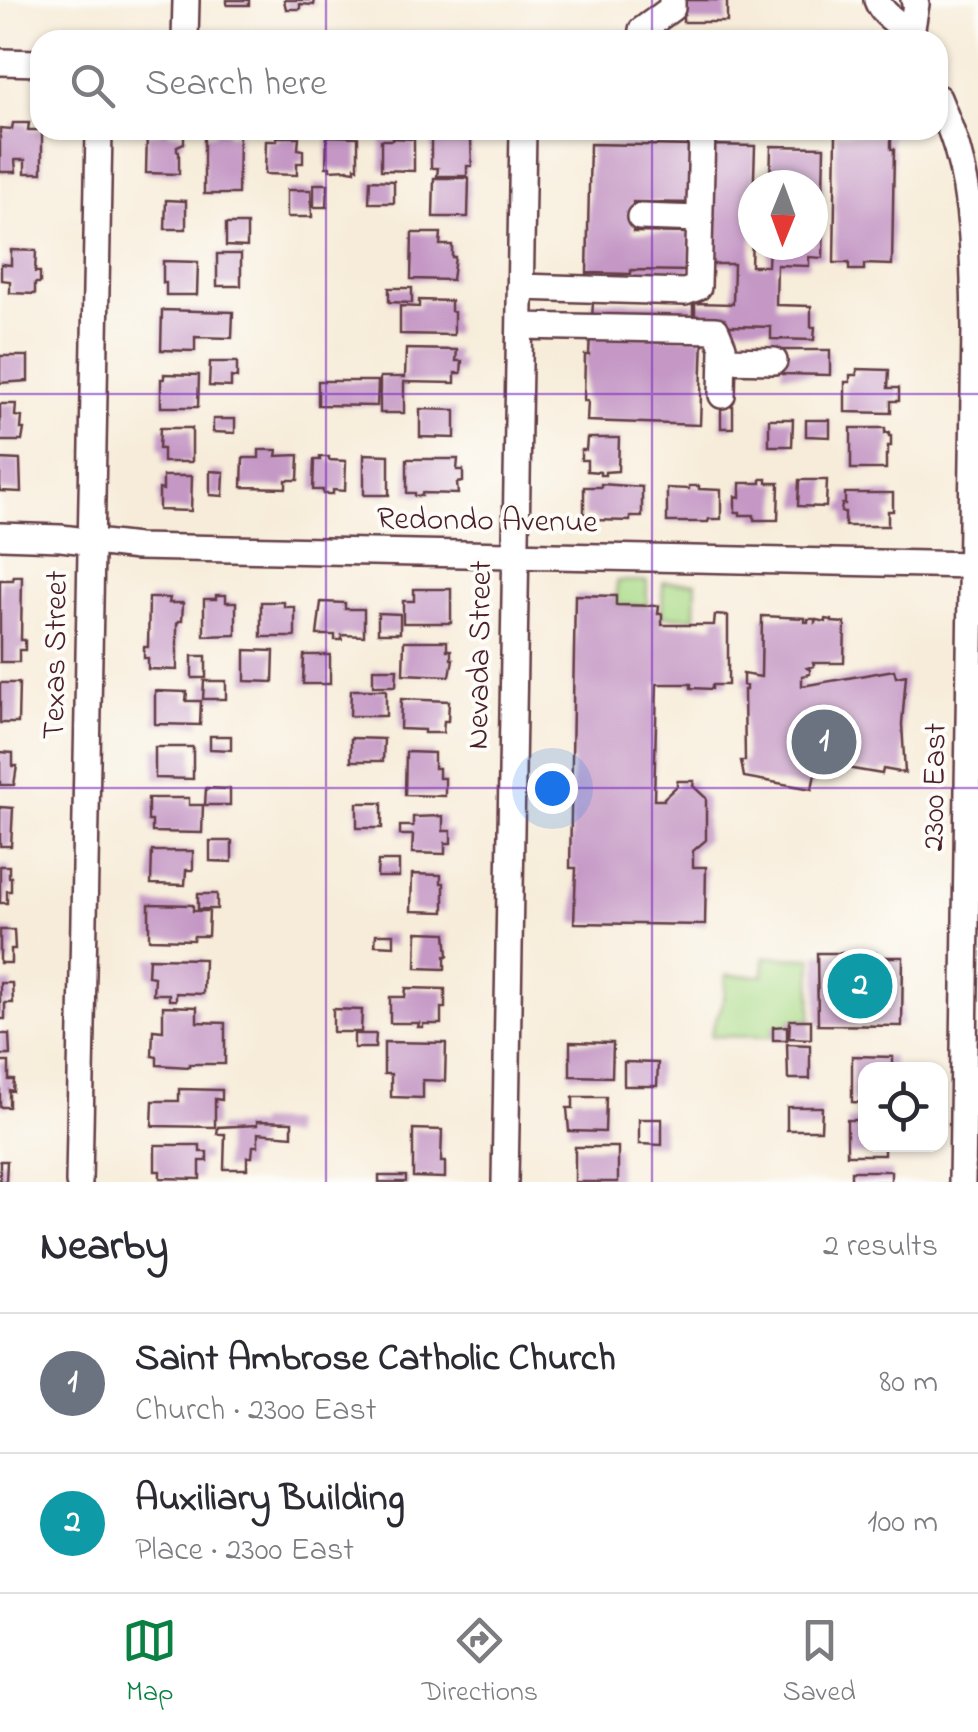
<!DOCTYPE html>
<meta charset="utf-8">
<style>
:root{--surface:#fff;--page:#f7f7f7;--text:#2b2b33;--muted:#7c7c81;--line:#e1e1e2;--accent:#0b8043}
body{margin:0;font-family:"Indie Flower",sans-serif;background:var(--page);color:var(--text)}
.controls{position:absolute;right:30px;bottom:30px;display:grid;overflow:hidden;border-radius:20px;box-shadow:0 2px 8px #0004}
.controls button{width:90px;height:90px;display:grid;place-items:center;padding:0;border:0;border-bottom:2px solid var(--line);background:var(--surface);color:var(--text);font:50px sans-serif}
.compass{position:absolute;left:738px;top:170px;width:90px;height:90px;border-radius:50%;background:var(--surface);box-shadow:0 2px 8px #0004;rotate:181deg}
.you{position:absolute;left:552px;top:788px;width:35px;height:35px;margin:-25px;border:8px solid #fff;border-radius:50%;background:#1a73e8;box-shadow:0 0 0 15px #1a73e833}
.badge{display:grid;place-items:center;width:65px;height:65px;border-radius:50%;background:var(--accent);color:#fff;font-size:32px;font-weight:700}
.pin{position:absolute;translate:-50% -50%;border:5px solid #fff;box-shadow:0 2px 10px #0006}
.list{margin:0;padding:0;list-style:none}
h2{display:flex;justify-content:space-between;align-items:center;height:130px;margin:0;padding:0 40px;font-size:42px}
h2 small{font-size:32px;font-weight:400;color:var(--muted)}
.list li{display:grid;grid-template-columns:65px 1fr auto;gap:30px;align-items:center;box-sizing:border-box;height:140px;padding:0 40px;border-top:2px solid var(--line)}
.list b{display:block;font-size:38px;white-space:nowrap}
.list p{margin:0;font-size:32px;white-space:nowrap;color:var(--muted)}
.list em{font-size:32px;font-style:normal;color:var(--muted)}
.icon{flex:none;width:55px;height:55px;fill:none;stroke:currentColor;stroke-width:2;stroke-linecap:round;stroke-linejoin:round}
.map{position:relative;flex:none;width:978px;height:1182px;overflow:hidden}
.search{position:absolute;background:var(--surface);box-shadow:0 2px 8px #0004;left:30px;right:30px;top:30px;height:110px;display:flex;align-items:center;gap:25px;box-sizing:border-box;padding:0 35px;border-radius:30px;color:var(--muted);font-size:38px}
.sheet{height:410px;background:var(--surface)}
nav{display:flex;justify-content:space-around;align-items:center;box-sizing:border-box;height:140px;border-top:2px solid var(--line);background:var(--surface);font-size:28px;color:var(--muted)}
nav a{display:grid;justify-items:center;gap:5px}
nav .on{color:var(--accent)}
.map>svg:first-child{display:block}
.green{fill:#abdb89;stroke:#7a7d5a;stroke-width:2.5}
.building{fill:#c497c5}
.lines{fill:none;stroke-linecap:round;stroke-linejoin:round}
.minor-casing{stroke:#643e45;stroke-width:30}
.minor{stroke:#fff;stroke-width:25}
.grid{fill:none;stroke:#7b2cbf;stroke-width:2.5;stroke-opacity:0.55}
.labels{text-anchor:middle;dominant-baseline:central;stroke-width:8;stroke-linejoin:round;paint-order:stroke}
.street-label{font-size:32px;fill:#4a1f2b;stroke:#fdfcf7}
</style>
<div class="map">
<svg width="978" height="1182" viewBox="0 0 978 1182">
<rect width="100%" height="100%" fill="#fdfcf7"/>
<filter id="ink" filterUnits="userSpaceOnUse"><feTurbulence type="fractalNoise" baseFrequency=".01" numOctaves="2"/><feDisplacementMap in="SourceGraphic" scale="20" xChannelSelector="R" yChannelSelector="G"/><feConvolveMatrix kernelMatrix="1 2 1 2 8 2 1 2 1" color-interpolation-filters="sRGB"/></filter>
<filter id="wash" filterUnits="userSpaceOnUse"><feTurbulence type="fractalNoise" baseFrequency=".0048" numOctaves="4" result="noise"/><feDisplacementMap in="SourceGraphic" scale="40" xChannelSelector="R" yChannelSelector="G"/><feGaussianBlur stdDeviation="2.25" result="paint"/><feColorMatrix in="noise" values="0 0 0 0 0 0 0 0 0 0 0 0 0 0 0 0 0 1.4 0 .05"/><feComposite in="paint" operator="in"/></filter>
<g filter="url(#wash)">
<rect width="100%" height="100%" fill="#f7ecd9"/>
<!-- green -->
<path class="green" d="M617,581H647V605H616Z
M663,582L696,583L695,617L662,616Z
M764,957L812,958L811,1020H790V1026L773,1027V1037L711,1036C712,1022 719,1016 723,1002C726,993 725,984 726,975L764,976Z"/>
<g id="blocks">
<!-- building -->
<path class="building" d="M227,0H249V5H227Z
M284,0H315L314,5L300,4V9H286Z
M683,0H727V22H683Z
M13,123H29L28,130H42V173H25V160H15L16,172H0V128L12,129Z
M160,130H168V133H179L184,136V143L177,146V151H179V174L146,173L147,133H160Z
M215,130H227V135L239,134L238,194H204V134H215Z
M836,134L891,135V149H894L892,265L864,264V270H849V263H834Z
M327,136L358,137V168L355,167V171L348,170V169L330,170V167H326Z
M277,137H299L298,149L303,150V163H297V175L265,174L266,141H277Z
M392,138L414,139V171L381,170V140H392Z
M431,140H471L472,166H467V176H437L438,168H431Z
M590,144L694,146L693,203L633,202V232L692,233L691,271L631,270V274L587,273Z
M713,145L755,146L751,266H768L769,245H813V213H824L823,258L809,257V266L777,265L776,305L811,306V327H815L814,340L771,339V327L695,325V303L733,304L734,264H702Z
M771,146L824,147L823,193H813V185H770Z
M434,178H469L468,217H433Z
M370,180L394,181V203H369Z
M314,184H328L327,207H314Z
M287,190H311L312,217H287Z
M166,200L186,201V229H165Z
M226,224H247V247L226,246Z
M412,233H441L440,245H452V257H455L452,280L411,279Z
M11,250L36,251L35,272H40V283H35V294L10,293V281L1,280V264L11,265Z
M217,254H241V286H217Z
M163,261L198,262L197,295H166V283H163Z
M389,288H412V303L389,302Z
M419,300L451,301V311L454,312V335L400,334V306L419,307Z
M593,301L693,303V324L592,321Z
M162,310L233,312L232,338L195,337V351L161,350Z
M590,333L703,337L700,425L587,421L588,401H584L585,355H589Z
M406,349L457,350L456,361H462L461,373H455V383L404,382V413H380V377H405Z
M783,350H830V375L782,374Z
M0,356H28V381L0,383Z
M210,362H237V378L231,377V387L209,386Z
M857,369L889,370L888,388H899V401H891V413L845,412V382H850V375H857Z
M164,374L199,375L198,407H161V379H164Z
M318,381H378L377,406L318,405Z
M0,404H16L15,416L22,417L21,429H24L22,441H0Z
M721,406H733V428H721Z
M420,409L455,410V438L420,437Z
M213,419H235V433L213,432Z
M769,419H793L792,446H769Z
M806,420H830V437L806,436Z
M160,428H192V462H163V449H159Z
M851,428H885V433L889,432V436H891V446H888V455H886V469H851Z
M587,438H619L618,471L605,472V475H600V472L587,471V460H581V450H586Z
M259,450H277L276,456L299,455L298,480H286V488L242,487L243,458H259Z
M364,454L389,455V495H364Z
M320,457H329V460L346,461L345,491L333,490V494H323V490H313L314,460H320Z
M0,459L20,460L21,492L0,491Z
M407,459H458L457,470H463V482L457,483L458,494L422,493V496H415V493H407Z
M210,471L224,472L223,496L210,495Z
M163,476H192L191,511L159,510V489L163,490Z
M761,479H767V483H779L778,520H754V515H740V512H735V496L740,497V483H761Z
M799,480H827L826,507L798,506Z
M601,484L642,487V517H630V521L594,520V517H584V487H601Z
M689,486H699V489L721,490V519H709L708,522H667V488L689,489Z
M845,493H893V511H888V526H845V512H841L842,504H845Z
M13,576H22L21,640H25V650H19V662H0V580H13Z
M414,589H451V623H403V601H414Z
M216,595H226V602H236V635L204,636V599H216Z
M575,595L616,596V605L659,606L658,614H662V625H714L715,615L728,616V685H712V689L691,688V684H657L654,800H664V798L677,786V781H694L693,786L706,798V840L693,851V867H706L705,925L574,923L576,868H570Z
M149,598H170L169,603H183L182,621H179L177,624V670L148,669V658H144V647H148Z
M261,602H284V607H295V637H261Z
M321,602L345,603V609H364V636L342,635V640H335V635H317Z
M378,613L400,614V633H378Z
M762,616L805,618V622H808V619H815V622L817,620L826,622V619L832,620V622L845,623L844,663H813L814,666L807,668L810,670V674L802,676V686L894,670L896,677L906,675L902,724L905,773L883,769L882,774L817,763L812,789L744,777L741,761H745L744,690H746V686L743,685V674L761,677Z
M404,641H447V650H451V659H453L450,676L403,674Z
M245,650L274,651L273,682L245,681Z
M304,655H330V684H303Z
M192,656H206V678H192Z
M373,669H397L396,686H373Z
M204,681H226V699H203Z
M0,683H19L18,723H0Z
M351,690H386V716H350Z
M155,691L187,692L186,701H201L200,725L155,724Z
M401,699L449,701L448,721H444L443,733H424V730L400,729Z
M210,736H231V750L210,749Z
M351,738L384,739L383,761H351Z
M155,747H193V779L155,778Z
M0,752L13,753V766H17L14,785H0Z
M406,752L434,753V768H439V778H445V796L405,795Z
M206,788L230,789V805H205Z
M148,798H189V805H203L202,833L152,832V821H148Z
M357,803H382V828H357Z
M0,807L13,808L11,846H0Z
M443,816V831H451V843H445V854L412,853L413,835H400V826H413V817Z
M210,841H232V862L210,861Z
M152,851H193V870H186L185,885L151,884Z
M378,861H399V877H377Z
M0,866H9V877H11V891H7V903H0Z
M412,874L441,875V883H444V912L411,911Z
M198,894H217V909H198Z
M149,904L193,905V911H209L208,936H194L193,940L149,939Z
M0,930H14L15,949H11V963H0Z
M417,932L446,933L448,956H445V969L416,968Z
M376,934H394V946L375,945Z
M817,953H876V957H903L902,1026L818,1025Z
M149,958L204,959L203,994L176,993V1000H169V994H153L154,977L148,976Z
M0,983H12L13,1003H5V1019H0Z
M406,988L445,989V1008H441V1024H423V1027H418L419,1023H390V997H405Z
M163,1006L197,1007V1022L225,1023V1064H189V1067L157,1065V1057L152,1056L153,1030L163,1031Z
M333,1009L362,1010L361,1032H333Z
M790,1020H811V1039L789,1038Z
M787,1026V1040H773V1027Z
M0,1034H9L10,1055H0Z
M354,1034H376L375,1048H354Z
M384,1042L446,1043L445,1081L423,1080V1098L391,1097V1074H384Z
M570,1042L613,1043L612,1077L570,1076Z
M787,1044L810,1045V1079H788Z
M852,1056L893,1057V1070H866V1103L852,1102Z
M0,1062H9V1080H14L13,1091L9,1090V1107H0Z
M624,1062L658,1063L657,1086H624Z
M179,1089L222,1090V1100L215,1099V1127L152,1126L153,1101H179Z
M573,1097H606L605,1132L569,1131L567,1108H573Z
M787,1107H822L821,1130H787Z
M639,1119H662V1145L639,1144Z
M847,1120H866V1144H884V1155H847Z
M257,1121L292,1122V1136L258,1133V1146H253L252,1157H247V1169H224L225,1134H217L218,1127L257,1125Z
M413,1129L442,1130L441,1162H445V1178L413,1177Z
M155,1145H200V1152H207V1161H200V1179L160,1178V1171H155Z
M575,1147H618V1182H575Z
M0,1161H7L6,1182H0Z
M851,1171H891V1182H851Z
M379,1176H406V1182H379Z"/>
</g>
</g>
<g filter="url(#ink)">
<use href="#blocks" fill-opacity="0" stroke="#643e45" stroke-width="2.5"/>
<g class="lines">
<defs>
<path id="minor" d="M877,0C884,19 904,23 913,40
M642,30L672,8V0
M911,34L916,4L914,0
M185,40L186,0
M0,62L40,63
M938,98C945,115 952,132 957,149C974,207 974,268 975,328L962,1182
M640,217L700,219
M520,287L685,292L698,287L702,130
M520,326L716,330L723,347L722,395
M723,360L774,361
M0,536L61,538L137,547L973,565
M79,1182L99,130
M505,1182L523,130"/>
</defs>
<!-- minor casing -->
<use href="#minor" class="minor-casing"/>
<!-- minor -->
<use href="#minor" class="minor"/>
</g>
</g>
<!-- grid -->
<path class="grid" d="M326,0V40M652,0V40M326,130V1182M652,130V1182M0,394H978M0,788H978"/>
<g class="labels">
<!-- street labels -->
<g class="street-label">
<text transform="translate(487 522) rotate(1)">Redondo Avenue</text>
<text transform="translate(57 655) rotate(-89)">Texas Street</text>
<text transform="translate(481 655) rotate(-89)">Nevada Street</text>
<text transform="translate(936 787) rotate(-89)">2300 East</text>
</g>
</g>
</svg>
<div class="controls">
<button><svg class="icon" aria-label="locate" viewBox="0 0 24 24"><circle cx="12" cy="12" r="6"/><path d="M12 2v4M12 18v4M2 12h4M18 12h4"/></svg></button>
</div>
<svg class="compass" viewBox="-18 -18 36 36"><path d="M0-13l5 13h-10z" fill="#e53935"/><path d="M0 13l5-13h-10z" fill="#7c7c81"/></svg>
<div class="you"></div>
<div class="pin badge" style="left:824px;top:742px;background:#6b7280">1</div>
<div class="pin badge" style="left:860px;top:986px;background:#0f9aa8">2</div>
<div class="search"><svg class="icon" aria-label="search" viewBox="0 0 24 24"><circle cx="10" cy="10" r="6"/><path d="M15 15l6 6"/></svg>Search here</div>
</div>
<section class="sheet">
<h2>Nearby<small>2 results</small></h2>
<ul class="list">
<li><span class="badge" style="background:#6b7280">1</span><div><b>Saint Ambrose Catholic Church</b><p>Church · 2300 East</p></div><em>80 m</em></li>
<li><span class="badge" style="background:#0f9aa8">2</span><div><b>Auxiliary Building</b><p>Place · 2300 East</p></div><em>100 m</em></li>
</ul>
</section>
<nav>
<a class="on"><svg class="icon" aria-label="map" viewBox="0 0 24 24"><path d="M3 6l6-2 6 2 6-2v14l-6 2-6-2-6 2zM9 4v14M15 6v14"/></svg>Map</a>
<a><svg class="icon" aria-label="directions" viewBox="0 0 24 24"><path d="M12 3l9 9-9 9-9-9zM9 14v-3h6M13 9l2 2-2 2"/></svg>Directions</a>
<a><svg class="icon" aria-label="saved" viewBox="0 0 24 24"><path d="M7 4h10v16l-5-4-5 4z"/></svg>Saved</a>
</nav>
